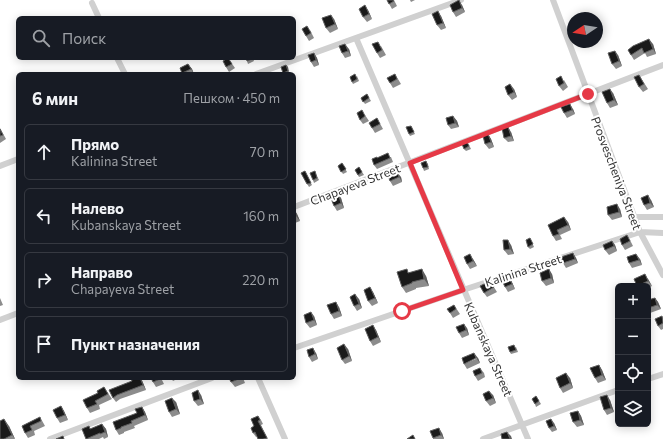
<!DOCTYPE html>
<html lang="ru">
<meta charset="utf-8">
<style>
:root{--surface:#171b24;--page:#242831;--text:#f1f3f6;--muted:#9ea1a6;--line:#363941}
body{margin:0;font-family:Commissioner,sans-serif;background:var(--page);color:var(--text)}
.controls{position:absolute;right:12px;bottom:12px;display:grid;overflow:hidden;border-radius:6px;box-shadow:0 2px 10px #0003}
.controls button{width:36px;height:36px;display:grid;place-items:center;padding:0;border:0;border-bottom:1px solid var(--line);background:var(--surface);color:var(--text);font:20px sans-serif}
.compass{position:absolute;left:567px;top:12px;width:36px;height:36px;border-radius:50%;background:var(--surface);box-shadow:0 2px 10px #0003;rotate:258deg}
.stop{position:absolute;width:12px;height:12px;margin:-9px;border:3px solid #e63946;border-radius:50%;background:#fff}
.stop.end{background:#e63946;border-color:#fff;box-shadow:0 1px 4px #0008}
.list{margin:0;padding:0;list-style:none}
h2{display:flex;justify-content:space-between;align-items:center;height:52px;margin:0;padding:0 16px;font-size:17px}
h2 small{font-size:13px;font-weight:400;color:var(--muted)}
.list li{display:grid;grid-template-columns:26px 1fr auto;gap:12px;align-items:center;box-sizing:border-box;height:56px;margin:0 8px 8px;padding:0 8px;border:1px solid var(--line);border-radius:6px}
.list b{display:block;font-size:15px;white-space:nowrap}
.list p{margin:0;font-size:13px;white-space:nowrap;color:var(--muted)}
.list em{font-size:13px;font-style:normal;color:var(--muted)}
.icon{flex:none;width:22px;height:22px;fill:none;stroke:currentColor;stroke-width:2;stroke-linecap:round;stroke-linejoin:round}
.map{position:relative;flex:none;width:663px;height:439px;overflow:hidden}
.search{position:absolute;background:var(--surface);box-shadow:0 2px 10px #0003;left:16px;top:16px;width:280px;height:44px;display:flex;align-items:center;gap:10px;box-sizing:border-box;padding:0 14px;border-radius:6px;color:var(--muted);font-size:15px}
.panel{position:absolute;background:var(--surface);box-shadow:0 2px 10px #0003;left:16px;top:72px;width:280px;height:308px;border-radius:6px}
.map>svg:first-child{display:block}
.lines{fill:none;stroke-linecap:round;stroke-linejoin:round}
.minor{stroke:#d0d0d0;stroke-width:6}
.wall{fill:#8c8c8c}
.shaded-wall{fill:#5f5f5f}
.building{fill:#1a1a1a;stroke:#5f5f5f}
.route{stroke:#e63946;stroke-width:5}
.labels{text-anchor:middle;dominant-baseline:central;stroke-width:4;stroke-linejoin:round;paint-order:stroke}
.street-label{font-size:12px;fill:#333;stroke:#fff}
</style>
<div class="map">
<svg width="663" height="439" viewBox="0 0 663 439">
<rect width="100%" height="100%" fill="#fff"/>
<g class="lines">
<!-- minor -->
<path class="minor" d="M553,0L640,232L663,275
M92,3L99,18
M356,38L528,439
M117,58L125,74
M256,74L461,0
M0,166L18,159
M294,207L663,65
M634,217H663
M0,320L18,313
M294,348L463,290L640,232L663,233
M258,378L285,439
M648,379L663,374
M50,439L212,378
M483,439L618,390"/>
</g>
<!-- wall -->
<path class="wall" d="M387,0H394L397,6L392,9Z
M410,0H415L411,2Z
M462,5L465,12L456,17L453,12Z
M368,10L372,19L367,22L363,17Z
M441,16L446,28L441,30L437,25Z
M334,19L338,29L330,33L326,28Z
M310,30L314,38L309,41L306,36Z
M653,44L656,54L647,57L645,53L634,60L628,50Z
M381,46L386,55L380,58L377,53Z
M349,49L351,56L345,58L342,53Z
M314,53L317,58L319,65L314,67L311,62Z
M618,55L622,66L616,69L612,64Z
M228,58L235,68L229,72L226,67Z
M253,58L254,61L248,64L247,61Z
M188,64L192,69L194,74H182L180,68Z
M286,65L288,67L289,74H284L283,73Z
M395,74L401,84L393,88L390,83Z
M639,75L648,89L643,92L639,87Z
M357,76L359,81L353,84L352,82Z
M564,80L568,87L563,91L559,86Z
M514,89L517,97L512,100L508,95Z
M613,93L618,105L610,108L607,103Z
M367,94L371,101L365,104L361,98Z
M573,109L575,114L567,118L564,113Z
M365,115L369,121L363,124L360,120Z
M453,116L457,121L459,127L451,129L448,125Z
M377,118L383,129L375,133L372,128Z
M411,126L415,134L410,136L409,134Z
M0,128L6,139L0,143Z
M511,132L514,141L508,142L504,138Z
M488,134L491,139L494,147L489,149L485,144Z
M469,145L471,149L466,151L464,149Z
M391,157L393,162L377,169L374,165L377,158Z
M426,161L428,164L429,169L424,171L423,168Z
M342,163L347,172L343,174L338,166Z
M359,167L364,175L359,177L355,170Z
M305,171L312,185L309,187L301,173Z
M315,171L316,174L319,180L314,183L313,180Z
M388,176L401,177L402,182L393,186L390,181Z
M341,198L344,208L337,211L334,206Z
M651,200L654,207L647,210L644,205Z
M294,209L297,214L300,221L295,223L294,221Z
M620,209L622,217L612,220L608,215Z
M568,222L571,230L560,235L562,239L556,241L553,236L548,225Z
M530,238L534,247L530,249L528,247Z
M630,240L633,246L625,250L622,245Z
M612,241L615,245L617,251L609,255L605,250Z
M511,245L514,254L508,255L504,250Z
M573,253L576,258L578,263L566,268L563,263Z
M473,259L477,266L470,269L467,264Z
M640,259L642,265L632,268L629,263Z
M409,272L426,276L429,286L416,288V289L406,293L402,287Z
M552,274L554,283L546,286L542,281Z
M508,275L511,280L515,289L508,292L505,287Z
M648,279L652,286L648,288V286H637Z
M490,281L497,292L487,297L484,293Z
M373,292L378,303L372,306L368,301Z
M0,298L3,305L0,306Z
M655,298L658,302L661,309L650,313L648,310V300Z
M359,299L362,308L357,311L354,306Z
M454,305L460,314L453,318L450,313Z
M339,307L342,316L334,319L331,314Z
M314,316L317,325L310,328L306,323Z
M663,316V329L661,330L658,326Z
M467,328L469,335L462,338L459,333Z
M376,330L381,342L373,346L370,341Z
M516,347L518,352L511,354L510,352Z
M348,349L352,361L345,364L342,360Z
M316,353L318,359L312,362L309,357Z
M478,358L480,363L467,369L464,364Z
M599,365L602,370L606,380L598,383L595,378Z
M480,368L484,373L485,377L478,381L475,376Z
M131,378H141L146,390L120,399L116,402L113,398L132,381Z
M161,378L164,384L156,387L153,382Z
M171,378H179L173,381Z
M229,378H243L245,383L235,387L231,382Z
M570,378L573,388L563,393L560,388Z
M104,387L112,399L99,405L100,409L90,413L87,408L98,393Z
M201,395L204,404L198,406L194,401Z
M493,395L496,403L490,406L486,401Z
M536,396L541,404L536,407L535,404Z
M610,400L614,412L607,415L604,410Z
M176,402L180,414L172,417L169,412Z
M61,406L64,411L68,420L60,423L57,418Z
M142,407L145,412L148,420L134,426L135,428L124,432V433L119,435L116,430L137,413Z
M578,411L581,416L584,425L577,427L573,422Z
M258,416L261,420L263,424L261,425L268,439H258L257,436L256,437L253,433L254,426Z
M40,417L45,426L34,431L35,435L28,438L25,433L22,426Z
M554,423L557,430L552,432L549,428Z
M102,424L106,429L108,437L104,439L103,437L99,439H86L82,429L89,426L91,429Z
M9,426L15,439H0Z
M442,433L444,439H433V438Z"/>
<!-- shaded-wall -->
<path class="shaded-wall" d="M459,0L462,5L465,12L462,8Z
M365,5L368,10L372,19L369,14Z
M438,11L441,16L446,28L443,23Z
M331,15L334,19L338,29L335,24Z
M649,39L653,44L656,54L653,49Z
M345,44L349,49L351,56L348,51Z
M615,51L618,55L622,66L619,61Z
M314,53L317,58L319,65L316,60Z
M188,64L192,69L194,74Z
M286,65L288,67L289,74Z
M510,84L514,89L517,97L514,92Z
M610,89L613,93L618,105L614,100Z
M570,104L573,109L575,114L572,110Z
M453,116L457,121L459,127L455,123Z
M508,127L511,132L514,141L511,136Z
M488,134L491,139L494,147L491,142Z
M397,172L401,177L402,182L399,177Z
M338,193L341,198L344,208L341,203Z
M648,195L651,200L654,207L650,203Z
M617,204L620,209L622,217L619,212Z
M294,209L297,214L300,221L296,216Z
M564,217L568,222L571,230L568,225Z
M508,240L511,245L514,254L510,249Z
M612,241L615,245L617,251L614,246Z
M573,253L576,258L578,263L575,259Z
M470,254L473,259L477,266L473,261Z
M636,254L640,259L642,265L639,260Z
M422,269L426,276L429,286L424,279Z
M549,269L552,274L554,283L551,278Z
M645,274L648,279L652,286L648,281Z
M508,275L511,280L515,289L512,284Z
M370,287L373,292L378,303L375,298Z
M355,294L359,299L362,308L359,304Z
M655,298L658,302L661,309L657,305Z
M336,302L339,307L342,316L339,311Z
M311,312L314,316L317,325L314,320Z
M464,324L467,328L469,335L466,330Z
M373,325L376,330L381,342L378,337Z
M344,344L348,349L352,361L349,356Z
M313,348L316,353L318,359L315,354Z
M474,353L478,358L480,363L476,358Z
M599,365L602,370L606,380L602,375Z
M566,373L570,378L573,388L570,383Z
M140,378H141L146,390L143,385Z
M198,390L201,395L204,404L200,399Z
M489,391L493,395L496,403L493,398Z
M607,395L610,400L614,412L611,408Z
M172,398L176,402L180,414L176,409Z
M61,406L64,411L68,420L65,415Z
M142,407L145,412L148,420L145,415Z
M578,411L581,416L584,425L580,420Z
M4,419L9,426L15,439L12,435Z
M551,419L554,423L557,430L554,426Z
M102,424L106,429L108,437L105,432Z
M439,428L442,433L444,439L441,435Z
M507,432L511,436L512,439H510Z"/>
<!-- building -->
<path class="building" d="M387,0H393L394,1L389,4Z
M459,0L462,8L453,12L450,5Z
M365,5L369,14L363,17L359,9Z
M438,11L443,23L437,25L432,14Z
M331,15L335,24L326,28L322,18Z
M307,26L311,33L306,36L302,29Z
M649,39L653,49L644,53L642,48L631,55L628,50L633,46Z
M378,42L382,50L377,53L372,44Z
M345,44L348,51L342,53L339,46Z
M615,51L619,61L612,64L608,53Z
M314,53L316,60L311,62L308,55Z
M228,58L232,64L226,67L223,61Z
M246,58H252V59L247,61Z
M188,64L191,69L182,73L180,68Z
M286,65L288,71L283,73L281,67Z
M355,74L357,79L352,82L350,77Z
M395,74L397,79L390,83L387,78Z
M639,75L644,84L639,87L634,77Z
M561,76L564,83L559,86L556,79Z
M510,84L514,92L508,95L505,87Z
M610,89L614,100L607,103L602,92Z
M367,94L369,98L363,102L361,98Z
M570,104L572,110L564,113L561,107Z
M362,110L365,116L360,120L357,113Z
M453,116L455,123L448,125L446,118Z
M377,118L380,124L372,128L369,123Z
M411,126L414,132L409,134L406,127Z
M508,127L511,136L504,138L502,128Z
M0,129L3,135L0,136Z
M488,134L491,142L485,144L483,136Z
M467,142L469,146L464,149L462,144Z
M388,153L390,158L374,165L372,159L377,157V158Z
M426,161L428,167L423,168L421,163Z
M342,163L346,169L341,172L338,166Z
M359,167L362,172L358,175L355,170Z
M305,171L311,183L307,184L301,173Z
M315,171L317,178L313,180L310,173Z
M397,172L399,177L390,181L388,176Z
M338,193L341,203L334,206L330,196Z
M648,195L650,203L644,205L641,198Z
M617,204L619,212L608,215L607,207Z
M294,209L296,216L294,217Z
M564,217L568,225L557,230L559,234L553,236L548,225Z
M627,235L630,241L622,245L620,239Z
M530,238L533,244L528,247L526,240Z
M503,240H508L510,249L504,250Z
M612,241L614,246L605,250L603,245Z
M573,253L575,259L563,263L561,257Z
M470,254L473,261L467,264L464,257Z
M636,254L639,260L629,263L627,257Z
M407,269L408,273L422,269L424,279L412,282V283L402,287L397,272Z
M549,269L551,278L542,281L540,273Z
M645,274L648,281L637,286L634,279Z
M508,275L512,284L505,287L501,278Z
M490,281L494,287L484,293L480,286Z
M370,287L375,298L368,301L364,290Z
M355,294L359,304L354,306L350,297Z
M655,298L657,305L648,308V300Z
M336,302L339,311L331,314L327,305Z
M454,305L456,309L450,313L447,309Z
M311,312L314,320L306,323L304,315Z
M662,316L663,323L658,326L655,319Z
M464,324L466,330L459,333L456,327Z
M373,325L378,337L370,341L365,329Z
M344,344L349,356L342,360L337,348Z
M514,345L516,350L510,352L508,347Z
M313,348L315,354L309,357L307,350Z
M474,353L476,358L464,364L462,358Z
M599,365L602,375L595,378L590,368Z
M480,368L482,373L475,376L473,371Z
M566,373L570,383L560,388L556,378Z
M131,378H140L143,385L117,395L113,398L109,390L132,381Z
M151,378H160V379L153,382Z
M229,378H241L231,382Z
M104,387L108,394L95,401L97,404L87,408L83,400L98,393L97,391Z
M198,390L200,399L194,401L192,393Z
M489,391L493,398L486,401L483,394Z
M607,395L611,408L604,410L600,397Z
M536,396L539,401L535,404L532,399Z
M172,398L176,409L169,412L165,401Z
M61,406L65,415L57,418L53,410Z
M142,407L145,415L131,421L132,423L121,427V428L116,430L113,422L137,413L135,409Z
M578,411L580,420L573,422L570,413Z
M258,416L260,420L258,421L267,438L263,439H258L255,432L253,433L251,428L254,426L251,419Z
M40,417L41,421L30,426L32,430L25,433L22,426Z
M4,419L12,435L4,439H0V421Z
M551,419L554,426L549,428L546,421Z
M102,424L105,432L100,434V433L86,439L82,429L89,426L90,429Z
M439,428L441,435L433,438L430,431Z
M507,432L510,439H502L501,434Z
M413,435L415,439H407Z
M63,436L64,439H56Z"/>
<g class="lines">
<!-- route -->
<path class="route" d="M402,311L463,290L410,163L588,94"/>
</g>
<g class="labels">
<!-- street labels -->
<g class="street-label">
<text transform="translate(617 173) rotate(69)">Prosvescheniya Street</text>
<text transform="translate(355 184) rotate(-21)">Chapayeva Street</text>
<text transform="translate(523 270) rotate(-18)">Kalinina Street</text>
<text transform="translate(489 349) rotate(66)">Kubanskaya Street</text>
</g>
</g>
</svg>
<div class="controls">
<button>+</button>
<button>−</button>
<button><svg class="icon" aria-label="locate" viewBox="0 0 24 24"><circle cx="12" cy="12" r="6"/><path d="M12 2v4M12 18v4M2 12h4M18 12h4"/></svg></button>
<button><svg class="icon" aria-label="layers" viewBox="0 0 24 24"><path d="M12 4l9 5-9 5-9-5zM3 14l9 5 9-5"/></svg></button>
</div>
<svg class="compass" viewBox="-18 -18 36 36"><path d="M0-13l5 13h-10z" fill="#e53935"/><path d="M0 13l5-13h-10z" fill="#9ea1a6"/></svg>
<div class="stop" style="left:402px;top:311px"></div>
<div class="stop end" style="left:588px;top:94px"></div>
<div class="search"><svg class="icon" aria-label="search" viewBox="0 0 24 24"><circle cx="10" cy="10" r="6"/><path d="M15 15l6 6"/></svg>Поиск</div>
<section class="panel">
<h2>6 мин<small>Пешком · 450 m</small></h2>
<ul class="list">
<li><svg class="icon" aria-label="ahead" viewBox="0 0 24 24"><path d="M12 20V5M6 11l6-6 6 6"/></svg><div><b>Прямо</b><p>Kalinina Street</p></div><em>70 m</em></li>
<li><svg class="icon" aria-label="left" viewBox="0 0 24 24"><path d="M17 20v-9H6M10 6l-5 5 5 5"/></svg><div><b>Налево</b><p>Kubanskaya Street</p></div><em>160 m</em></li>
<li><svg class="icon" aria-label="right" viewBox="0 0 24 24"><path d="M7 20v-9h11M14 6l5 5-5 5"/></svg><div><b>Направо</b><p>Chapayeva Street</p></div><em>220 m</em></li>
<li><svg class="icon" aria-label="arrive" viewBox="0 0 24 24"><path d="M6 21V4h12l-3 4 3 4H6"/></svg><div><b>Пункт назначения</b></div></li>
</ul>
</section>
</div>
